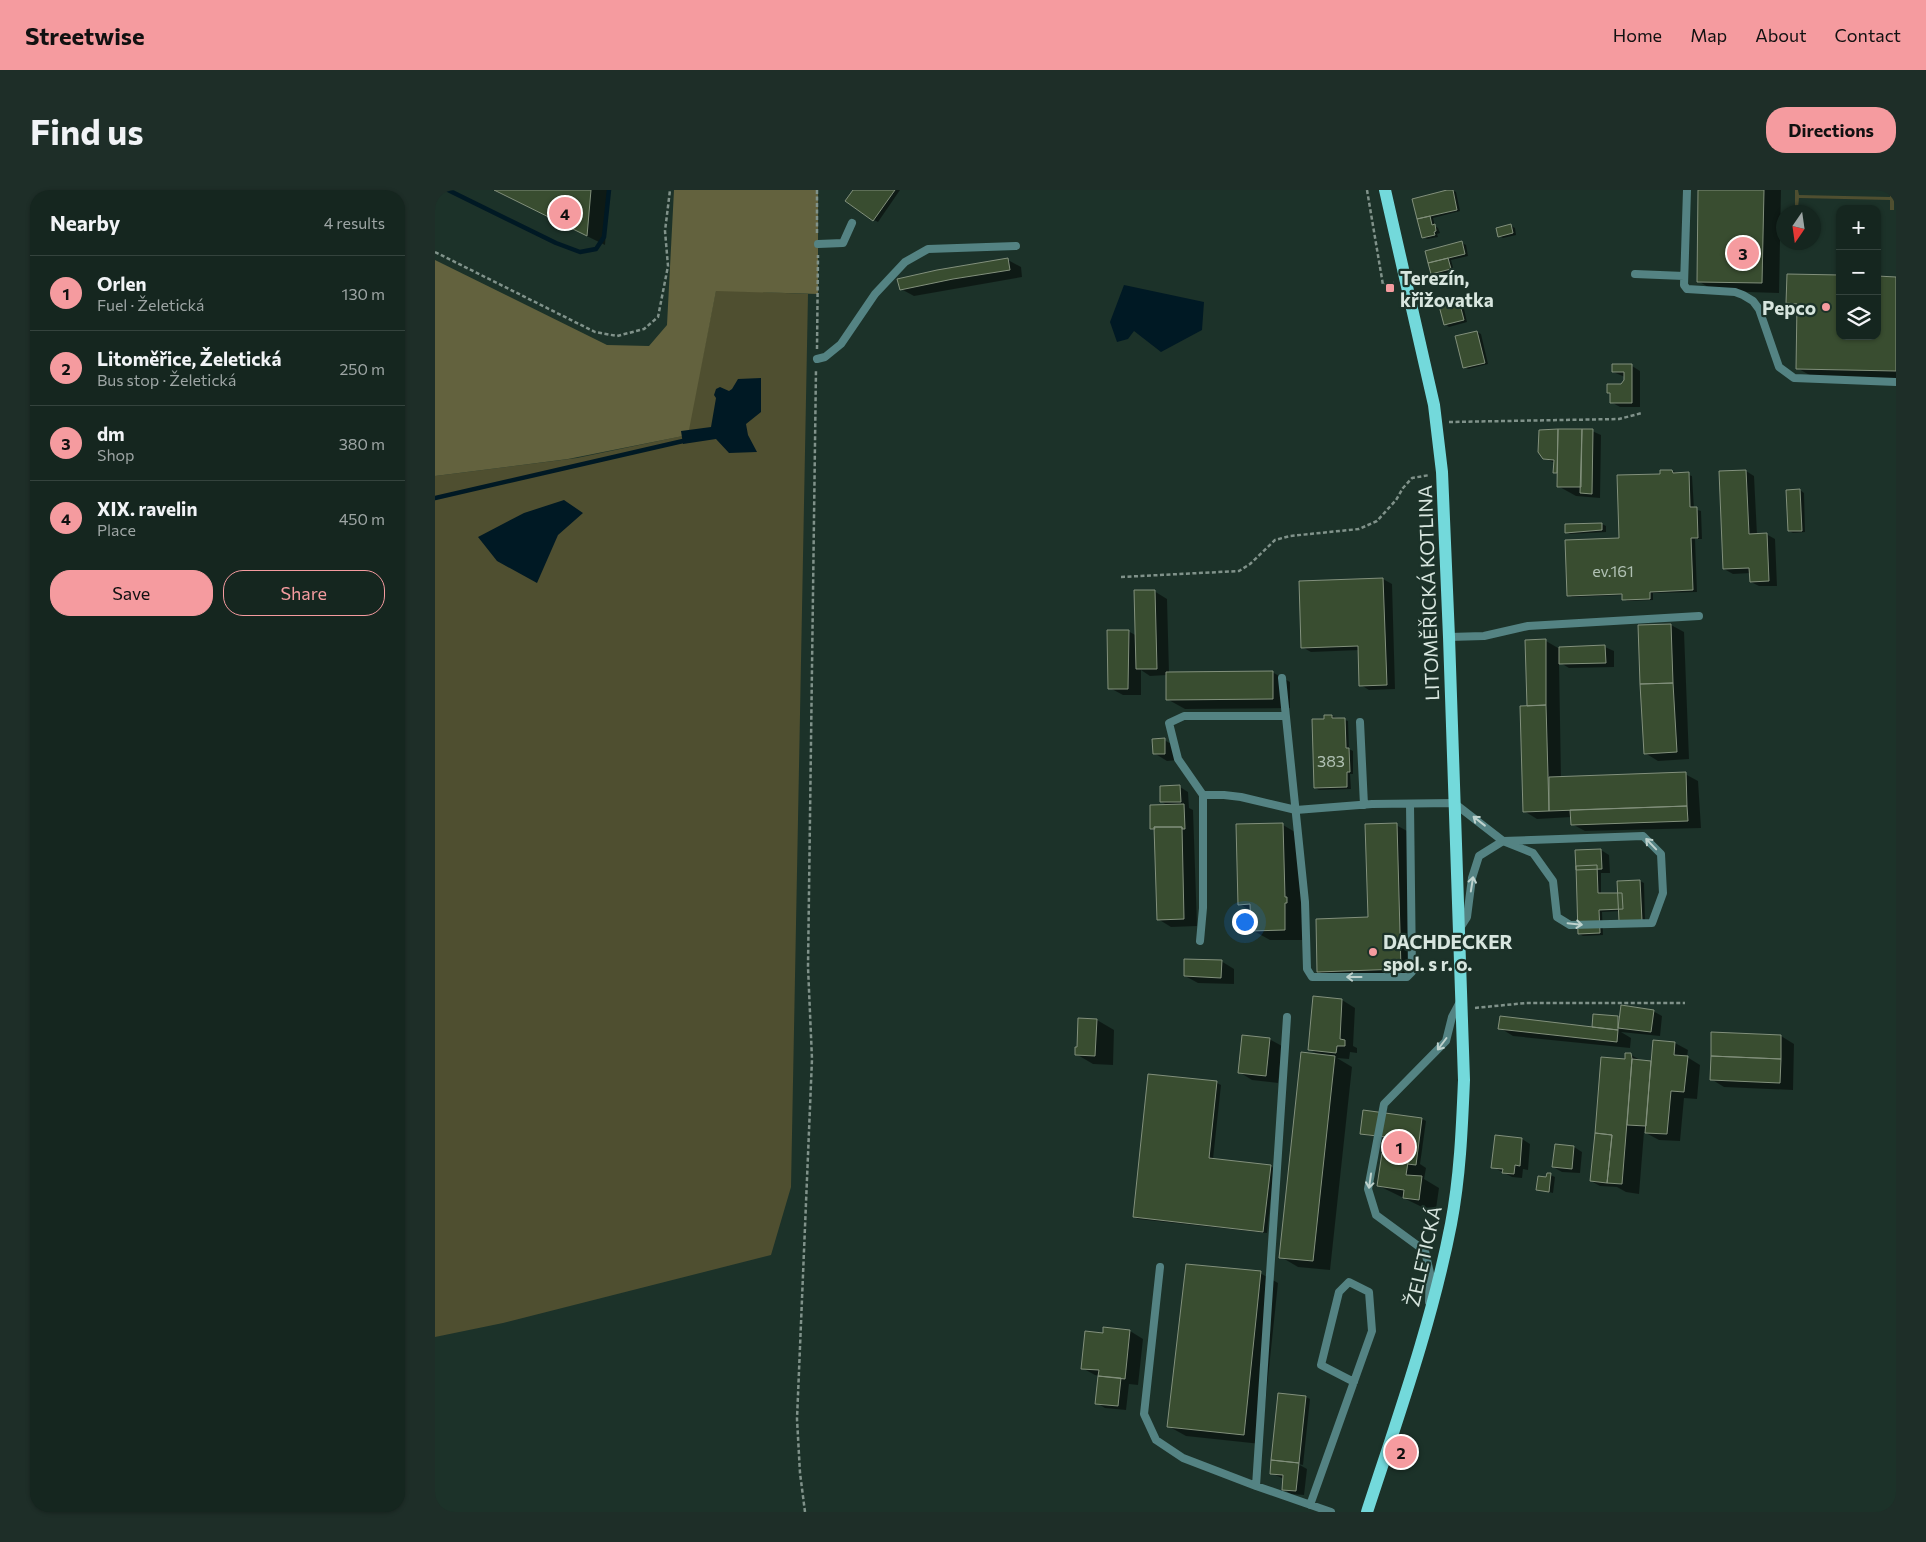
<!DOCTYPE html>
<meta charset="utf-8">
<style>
:root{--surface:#15261f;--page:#1e2e28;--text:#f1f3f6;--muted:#9da5a4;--line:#34433d;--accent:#f59b9f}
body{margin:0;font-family:Commissioner,sans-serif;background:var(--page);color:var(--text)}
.controls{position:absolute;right:15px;top:15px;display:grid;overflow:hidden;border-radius:10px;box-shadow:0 1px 4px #0004}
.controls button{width:45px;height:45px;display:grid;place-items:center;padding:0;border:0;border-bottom:1px solid var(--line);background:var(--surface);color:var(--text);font:25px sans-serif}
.compass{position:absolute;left:1341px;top:15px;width:45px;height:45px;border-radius:50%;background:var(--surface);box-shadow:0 1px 4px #0004;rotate:193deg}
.you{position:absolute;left:809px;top:731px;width:18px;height:18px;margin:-12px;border:4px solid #fff;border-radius:50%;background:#1a73e8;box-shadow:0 0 0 8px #1a73e833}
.badge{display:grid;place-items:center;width:32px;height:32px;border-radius:50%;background:var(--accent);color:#111;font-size:16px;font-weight:700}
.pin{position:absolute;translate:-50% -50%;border:2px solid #fff;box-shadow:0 1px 5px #0006}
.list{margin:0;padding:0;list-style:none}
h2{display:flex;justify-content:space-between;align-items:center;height:65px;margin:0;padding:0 20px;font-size:21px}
h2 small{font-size:16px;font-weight:400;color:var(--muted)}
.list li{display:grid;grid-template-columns:32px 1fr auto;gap:15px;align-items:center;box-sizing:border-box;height:75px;padding:0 20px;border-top:1px solid var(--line)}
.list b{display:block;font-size:19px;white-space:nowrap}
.list p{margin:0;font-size:16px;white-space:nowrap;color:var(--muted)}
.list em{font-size:16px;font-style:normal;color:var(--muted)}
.actions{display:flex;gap:10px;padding:15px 20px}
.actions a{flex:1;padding:11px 0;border:1px solid var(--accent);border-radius:20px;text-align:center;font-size:18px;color:var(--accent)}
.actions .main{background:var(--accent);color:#111}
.icon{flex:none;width:28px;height:28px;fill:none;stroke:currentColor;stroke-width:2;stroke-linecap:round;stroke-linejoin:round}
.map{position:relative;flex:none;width:1461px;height:1322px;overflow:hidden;border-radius:20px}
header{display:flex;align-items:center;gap:30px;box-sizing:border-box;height:70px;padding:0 25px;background:var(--accent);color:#111}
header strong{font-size:24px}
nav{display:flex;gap:28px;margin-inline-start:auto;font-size:18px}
.intro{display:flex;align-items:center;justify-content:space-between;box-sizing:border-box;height:120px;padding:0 30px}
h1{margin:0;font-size:35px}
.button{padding:12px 22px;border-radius:20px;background:var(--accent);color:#111;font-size:18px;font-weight:700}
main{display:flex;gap:30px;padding:0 30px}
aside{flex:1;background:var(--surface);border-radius:20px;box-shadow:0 1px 4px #0004}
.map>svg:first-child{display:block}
.green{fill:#4f4f30}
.forest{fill:#63623e}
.water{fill:#001924}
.shadow{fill:#0007}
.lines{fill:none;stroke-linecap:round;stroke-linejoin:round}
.stream{stroke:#001924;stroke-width:4.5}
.building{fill:#394d30;stroke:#82907c}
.path{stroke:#80928a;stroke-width:2.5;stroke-dasharray:4 2.5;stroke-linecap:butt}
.service{stroke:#548383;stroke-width:8}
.primary{stroke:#73d9db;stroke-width:12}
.oneway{stroke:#bed2cd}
.poi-dot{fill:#f59b9f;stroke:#1c3229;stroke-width:2}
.labels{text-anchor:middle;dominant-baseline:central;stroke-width:4.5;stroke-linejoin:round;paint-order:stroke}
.number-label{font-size:16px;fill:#b0c0b3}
.poi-label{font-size:19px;font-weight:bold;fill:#d8e6df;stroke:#1c3229;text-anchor:start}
.street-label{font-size:19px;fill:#d8e6df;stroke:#1c3229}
</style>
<header>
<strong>Streetwise</strong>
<nav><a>Home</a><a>Map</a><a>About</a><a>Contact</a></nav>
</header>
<div class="intro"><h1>Find us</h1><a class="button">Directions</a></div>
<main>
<aside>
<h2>Nearby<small>4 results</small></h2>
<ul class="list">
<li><span class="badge">1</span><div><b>Orlen</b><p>Fuel · Želetická</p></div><em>130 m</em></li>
<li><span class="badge">2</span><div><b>Litoměřice, Želetická</b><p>Bus stop · Želetická</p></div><em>250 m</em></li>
<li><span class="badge">3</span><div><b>dm</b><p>Shop</p></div><em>380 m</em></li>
<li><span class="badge">4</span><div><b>XIX. ravelin</b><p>Place</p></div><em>450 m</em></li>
</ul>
<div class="actions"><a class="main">Save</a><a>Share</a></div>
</aside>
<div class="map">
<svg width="1461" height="1322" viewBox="0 0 1461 1322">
<rect width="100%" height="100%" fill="#1c3229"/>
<!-- green -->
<path class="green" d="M1360,0H1363L1364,5L1455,7V0H1459V20H1455V10L1364,8L1363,18H1360Z
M281,100L373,104L356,997L336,1065L68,1133L0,1147V286L142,268L252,245Z"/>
<!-- forest -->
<path class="forest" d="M239,0H383V104L281,101L253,245L133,269L0,286V70L172,155L214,156L232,135Z"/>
<!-- water -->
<path class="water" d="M689,95L769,112L767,140L726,162L699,141L693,149L682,152L675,132Z
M326,188V222L311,234L313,245L322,262L294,263L281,249L248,254L246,241L276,237L281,208L279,205L281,199L285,197L294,201L297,199L303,189Z
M129,310L148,323L123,345L102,393L62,371L43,347L89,323Z"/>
<!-- shadow -->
<path class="shadow" d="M58,0H174L170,55Z
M420,0H465L443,32L439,30Z
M1017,0L1021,2L1025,21L998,28L1000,36L1003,38L1005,43L1002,44L1003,47L992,49L988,47L979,10Z
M1264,0H1346L1344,103L1280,101L1263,91Z
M1076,36L1080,38L1081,45L1068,48L1064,46Z
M1027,53L1031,55L1033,66L1016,70L1019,81L1001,86L998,84Z
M573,70L586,77L587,87L479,106L466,99Z
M1353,86L1405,146H1442L1461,88V190L1380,188L1362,178L1363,119L1353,113Z
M1023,108L1027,110L1032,132L1014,137L1010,134Z
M1042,142L1046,144L1053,174L1033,179L1029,177Z
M1197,176L1205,181V217H1185L1176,212V204L1173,203L1186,195L1190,191V187L1178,182Z
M1123,240L1157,241L1166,245L1165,308L1141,306L1123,296L1124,284L1119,282L1120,273L1109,268L1105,242Z
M1237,281L1257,286L1259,319L1266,321L1267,349H1260L1262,402L1218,403V410L1192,411L1189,409L1188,405L1137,407L1134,405L1186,349L1226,285Z
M1311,281L1319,286L1322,345L1331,344L1340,349L1342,396H1324L1316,392V383L1298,384L1289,379Z
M1365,300L1369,303L1370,342L1358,343L1354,341Z
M1167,334L1171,336V342L1135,344L1131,342Z
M948,389L957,394L960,499L934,500L926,495L925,460L876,462L867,457L866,392Z
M719,401L732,409L734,483L837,482L855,492V518L750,519L732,509V485L715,486L706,480V505H688L675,498L693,441L702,446Z
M1236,435L1249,442L1254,569L1223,571L1210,563Z
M1111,451L1123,458L1170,457L1179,461V477L1134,478L1124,472L1126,588L1250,584L1263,591L1266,638L1150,641L1137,634V627L1102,629L1089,621L1093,517Z
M897,526L913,531L914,559L918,561V584H915L916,599L884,600L880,598L891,530Z
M729,550L742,557L743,570L732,571L719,563Z
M745,597L753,602L754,618L758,620L762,736L736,737L723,729L721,641L717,639L733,616L727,612Z
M848,635L865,645L868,750H835L817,740V721L804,714Z
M961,635L974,642L979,786L896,789L883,781L934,728Z
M1166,660L1174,665L1175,683H1166V705L1184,704V692L1205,691L1209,693L1210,732L1185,721L1167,722L1168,745L1148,746L1144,744Z
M786,771L799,779V794L763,793L750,786Z
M907,810L920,818L918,856L922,858V863L915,862L914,869L902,868L917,877L895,1080L863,1077L846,1067L884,865L874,859Z
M1218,821L1227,826L1225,846L1186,842L1196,848L1195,858L1078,846L1065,838H1163L1159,825L1185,828Z
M662,830L679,840L678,875L658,874L641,864Z
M1346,846L1359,854L1358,900L1289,897L1276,889Z
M834,849L847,856L843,893L817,890L804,882Z
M1240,853L1253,860L1252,867L1265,875L1262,909L1249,908L1245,951L1224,950L1209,942L1204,1004L1191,1002L1182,997L1165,996L1156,991L1191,870L1196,865L1207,871L1217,872Z
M782,893L786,895L778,969L835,976L839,978L832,1043L703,1029L699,1027Z
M929,921L987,929L991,931L985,974L991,978L989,989L1004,998L1001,1019L987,1017L944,996L955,965L950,962L952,948L930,945L927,943Z
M1087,949L1095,954L1093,980L1088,979L1087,988L1077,987L1058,977Z
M1139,957L1147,962L1145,983L1127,982L1118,977Z
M1113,984L1120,987L1118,1003L1102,999L1112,988Z
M825,1083L843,1093L826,1254L751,1246L733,1236Z
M695,1141L708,1149L703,1195L694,1194L691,1220L670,1218L662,1213L664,1186L660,1185L647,1178L669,1145Z
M871,1207L875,1209L868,1275L863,1274L872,1279L869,1305L856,1304L848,1299L849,1289L836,1283Z"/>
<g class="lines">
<!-- stream -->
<path class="stream" d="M13,0L121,53L145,62L161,59L169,47L174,0
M0,308L248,251"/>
</g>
<!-- building -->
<path class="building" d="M59,0H156L152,46Z
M418,0H460L438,31L410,11Z
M1012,0H1018L1022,20L982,29L977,9Z
M1263,0H1329L1327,93L1262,92Z
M995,26L997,35L1000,34L1001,41L999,42L1000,45L987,48L982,29Z
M1076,34L1078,43L1063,47L1061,38Z
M1027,51L1030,64L993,73L990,61Z
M573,68L575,80L518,89L465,100L462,89L502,80Z
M1013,68L1016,79L996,84L993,73Z
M1352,84L1405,85V146H1442V86L1461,87V181L1361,179L1362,114L1351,113Z
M1023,107L1029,130L1009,135L1003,112Z
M1042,141L1050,173L1028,178L1020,146Z
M1177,174H1197V213H1175V203H1172V194H1186L1189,190V182H1177Z
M1123,239H1147L1146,297H1122Z
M1123,239L1122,283H1118L1119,270L1108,269L1103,262L1104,240Z
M1147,239H1158L1157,304L1145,303Z
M1225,280H1237L1238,283L1254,282L1255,317H1262L1263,348H1256L1258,400L1215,402V409L1187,410V404L1132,406L1130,350L1184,348L1182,285L1225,284Z
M1311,280L1314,344L1332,343L1334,391L1315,392L1314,378L1288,379L1284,281Z
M1365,299L1367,341H1353L1351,300Z
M1167,333V340L1130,343V334Z
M948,388L952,495L924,496L923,456L866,458L864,391Z
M699,400H720L722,479H701Z
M1236,434L1238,493L1205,494L1203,435Z
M672,440H694L693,499H673Z
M1111,449V515L1092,516L1090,450Z
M1170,455L1171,473L1124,474V457Z
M838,481V509L731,510V482Z
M1238,493L1242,562L1209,564L1205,494Z
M1111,515L1114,621L1088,622L1085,516Z
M889,525H897V528H910L911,558H914L915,582H912V597L879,598L877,529H889Z
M730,548V564H718L717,549Z
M1251,582L1252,616L1114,621V587Z
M745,595L746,612H725V596Z
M749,614L750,639H747V637H719L720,639H715V615Z
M1252,616L1253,631L1136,635L1135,620Z
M848,633L850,707H852V713H850V740L816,741L815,714L803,715L801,634Z
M962,633L966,779L882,782L881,729L933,727L930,634Z
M719,637H747L749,729L722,730Z
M1166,659L1167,679L1141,680L1140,660Z
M1162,675L1163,703H1187L1188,719L1164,720L1165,743L1143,744L1141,676Z
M1205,690L1207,731H1184L1182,691Z
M749,769L787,770L786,788L749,786Z
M878,806L907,809L905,849L910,850V856H902L901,863L873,860Z
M1186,815L1219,820L1216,842L1183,838Z
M1158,824L1183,826V840L1157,837Z
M1065,826L1183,840L1182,852L1063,839Z
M643,828L662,829L660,866L640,865V857H642Z
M1276,842L1346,845V869L1276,866Z
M807,845L835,848L831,886L803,883Z
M1218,850L1240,852L1239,865L1253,866L1249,902L1236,901L1232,944L1210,943Z
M866,862L900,866L878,1071L844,1068Z
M1190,863H1196L1197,869L1187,994L1172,993L1177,945L1160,943L1166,867L1190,869Z
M1276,866L1346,869L1345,893L1275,890Z
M1197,869L1216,871L1211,936L1192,935Z
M713,884L782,891L774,968L836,975L828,1042L698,1027Z
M928,920L987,928L981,975L972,974L974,966L949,963L951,947L925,944Z
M1160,943L1177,945L1172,993L1155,991Z
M1060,945L1087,948L1085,976L1080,975L1079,984L1067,983L1068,979L1056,978Z
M1120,954L1139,956L1137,979L1117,977Z
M947,963L974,966L971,985L987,986L984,1010L968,1008L969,1000L942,996Z
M1112,983H1116L1114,1002L1101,1000L1103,986L1111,987Z
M751,1074L826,1081L809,1245L732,1237Z
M668,1137L695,1140L690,1189L663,1186L664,1180L646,1179L650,1141L668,1143Z
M663,1186L686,1188L683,1216L660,1214Z
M843,1203L871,1206L864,1273L836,1270Z
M836,1270L864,1273L861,1301L847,1300L848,1285L835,1284Z"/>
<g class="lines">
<!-- path -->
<path class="path" d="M382,0V44
M932,0L948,95L959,93
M0,62L160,142L182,146L209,139L223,127L233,76L230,41L235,0
M382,159L383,65
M1014,232L1184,229L1207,223
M686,387L804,381L815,374L840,350L855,346L924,339L942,331L961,310L968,298L977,288L995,285
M1040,818L1091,813H1250
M370,1322L365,1283L362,1229L377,869L373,777L381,179"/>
<!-- service -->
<path class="service" d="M1252,0L1249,95L1252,99L1300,102L1308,105L1318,111L1324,119L1344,177L1359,188L1461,192
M383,54L408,53L417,33
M1200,84L1249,86
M382,169L390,167L406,154L440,104L470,72L493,59L581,56
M1014,447L1049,446L1093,436L1264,426
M847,488L870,712L872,779L877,787H972L977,782L975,614
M925,532L929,615
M768,605H789L806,607L861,620L937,614L1019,613L1068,651L1208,646L1226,664L1228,703L1217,733L1135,735L1122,727L1118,691L1098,663L1068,651L1044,666L1037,688L1032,727L1025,738
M765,751L768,718V605L743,569L734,533L749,526H850
M725,1077L709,1224L721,1250L748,1268L821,1296L896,1322
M994,1112L995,1083L990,1061L941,1025L933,999L949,914L1011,851L1017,827L1025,812
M821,1296L852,827
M875,1315L937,1141L934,1102L914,1092L904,1102L886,1175L919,1192"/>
<!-- primary -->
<path class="primary" d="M932,1322C963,1227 997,1132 1016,1034C1025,987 1027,938 1029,890L1014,447L1007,282L999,215L950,0"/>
</g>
<!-- one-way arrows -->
<defs><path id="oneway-shaft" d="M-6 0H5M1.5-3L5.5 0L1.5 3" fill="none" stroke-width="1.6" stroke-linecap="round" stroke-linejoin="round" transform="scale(1.25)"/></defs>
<g class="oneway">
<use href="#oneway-shaft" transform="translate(1044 631) rotate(-142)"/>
<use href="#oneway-shaft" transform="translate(1216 654) rotate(-134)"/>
<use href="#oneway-shaft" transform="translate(1037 694) rotate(-81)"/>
<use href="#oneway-shaft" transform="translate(1140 734) rotate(6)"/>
<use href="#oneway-shaft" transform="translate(919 787) rotate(-180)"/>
<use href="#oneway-shaft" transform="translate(1007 854) rotate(127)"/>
<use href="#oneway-shaft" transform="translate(935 991) rotate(98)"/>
</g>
<!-- markers -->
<g class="poi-dot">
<rect x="950" y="93" width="10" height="10" rx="2.5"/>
<circle cx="1391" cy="117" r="5"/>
<circle cx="938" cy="762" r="5"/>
</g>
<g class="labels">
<!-- number labels -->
<g class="number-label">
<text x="1178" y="380">ev.161</text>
<text x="896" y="570">383</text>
</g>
<!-- poi labels -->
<g class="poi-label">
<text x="965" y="87">Terezín,<tspan x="965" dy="22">křižovatka</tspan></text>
<text x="1381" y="117" text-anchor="end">Pepco</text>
<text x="948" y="751">DACHDECKER<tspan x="948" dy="22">spol. s r. o.</tspan></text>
</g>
<!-- street labels -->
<g class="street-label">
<text transform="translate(993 403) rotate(-92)">LITOMĚŘICKÁ KOTLINA</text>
<text transform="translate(988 1066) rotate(-77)">ŽELETICKÁ</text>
</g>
</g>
</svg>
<div class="controls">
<button>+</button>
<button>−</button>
<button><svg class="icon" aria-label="layers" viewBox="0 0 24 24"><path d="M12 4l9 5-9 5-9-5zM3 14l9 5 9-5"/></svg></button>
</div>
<svg class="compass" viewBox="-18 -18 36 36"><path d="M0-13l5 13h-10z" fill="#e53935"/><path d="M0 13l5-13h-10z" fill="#9da5a4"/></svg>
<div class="you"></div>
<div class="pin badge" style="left:964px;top:957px">1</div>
<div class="pin badge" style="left:966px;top:1262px">2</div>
<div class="pin badge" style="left:1308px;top:63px">3</div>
<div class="pin badge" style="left:130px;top:23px">4</div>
</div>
</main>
